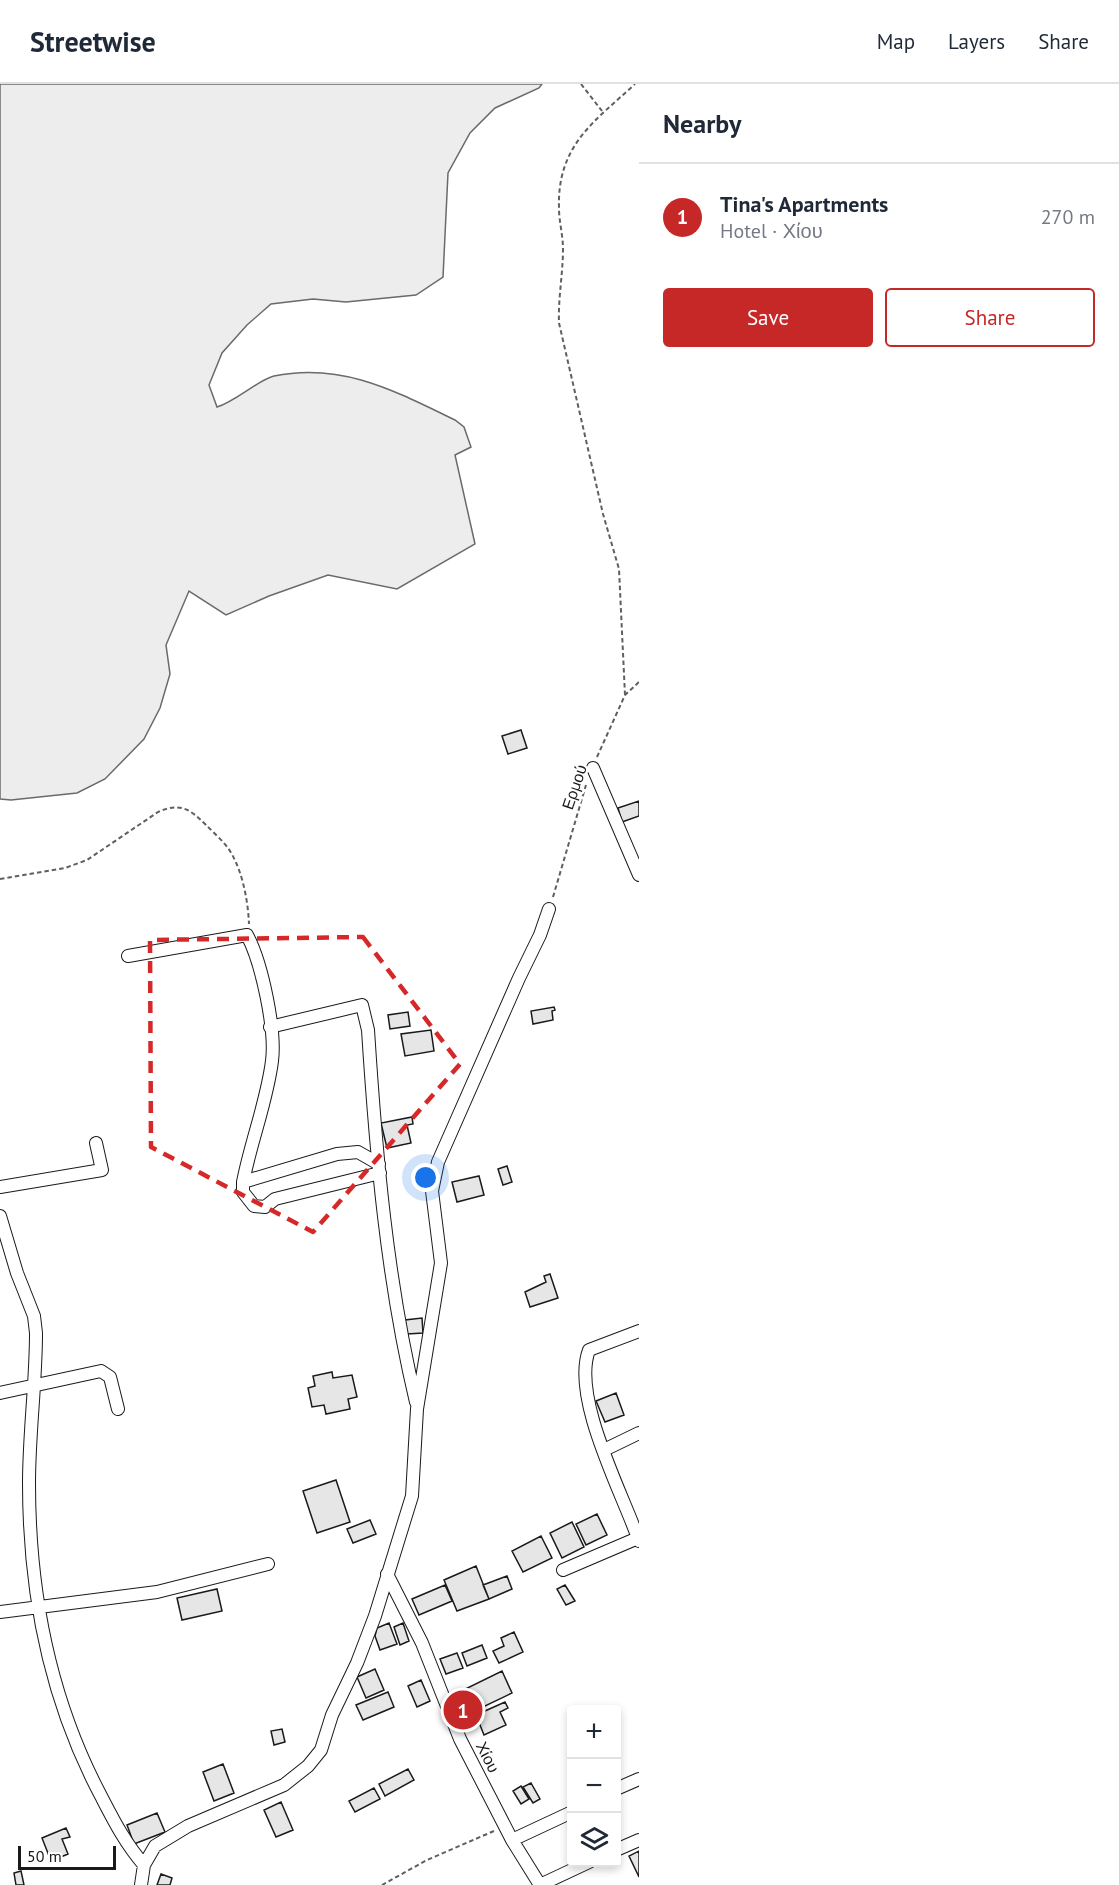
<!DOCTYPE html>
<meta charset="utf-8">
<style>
:root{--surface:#fff;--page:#f2f2f3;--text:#1f2937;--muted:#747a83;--line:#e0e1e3;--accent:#c62828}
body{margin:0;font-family:"PT Sans",sans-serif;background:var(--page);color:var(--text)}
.controls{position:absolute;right:18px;bottom:18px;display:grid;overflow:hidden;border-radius:6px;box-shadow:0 3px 9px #0003}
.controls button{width:54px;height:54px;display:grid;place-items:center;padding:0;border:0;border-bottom:2px solid var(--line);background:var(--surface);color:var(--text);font:30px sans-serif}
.scale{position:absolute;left:18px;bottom:15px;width:98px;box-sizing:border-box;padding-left:6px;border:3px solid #1a1a1a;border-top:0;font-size:16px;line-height:21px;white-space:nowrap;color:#1a1a1a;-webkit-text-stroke:4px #fff;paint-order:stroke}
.you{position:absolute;left:426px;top:1094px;width:21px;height:21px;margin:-15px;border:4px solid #fff;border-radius:50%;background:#1a73e8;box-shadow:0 0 0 9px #1a73e833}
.badge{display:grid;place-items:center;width:39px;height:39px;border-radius:50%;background:var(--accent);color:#fff;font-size:20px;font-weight:700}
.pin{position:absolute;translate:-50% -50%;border:3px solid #fff;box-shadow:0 2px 6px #0006}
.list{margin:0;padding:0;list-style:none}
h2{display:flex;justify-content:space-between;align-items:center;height:78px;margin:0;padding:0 24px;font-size:26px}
h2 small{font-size:20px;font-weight:400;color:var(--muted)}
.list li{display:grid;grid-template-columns:39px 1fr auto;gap:18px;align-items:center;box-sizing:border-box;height:108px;padding:0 24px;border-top:2px solid var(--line)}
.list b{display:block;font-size:22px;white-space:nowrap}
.list p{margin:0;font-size:20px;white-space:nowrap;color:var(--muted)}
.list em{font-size:20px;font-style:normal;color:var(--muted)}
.actions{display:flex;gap:12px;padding:18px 24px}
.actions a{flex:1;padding:14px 0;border:2px solid var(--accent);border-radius:6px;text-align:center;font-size:21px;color:var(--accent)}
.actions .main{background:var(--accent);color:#fff}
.icon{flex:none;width:33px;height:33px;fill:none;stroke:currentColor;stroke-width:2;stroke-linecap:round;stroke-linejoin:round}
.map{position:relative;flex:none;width:639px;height:1801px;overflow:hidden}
header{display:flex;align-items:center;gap:36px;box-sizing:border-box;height:84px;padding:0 30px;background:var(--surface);border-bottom:2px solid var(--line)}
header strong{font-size:28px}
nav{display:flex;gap:33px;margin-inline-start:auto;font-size:21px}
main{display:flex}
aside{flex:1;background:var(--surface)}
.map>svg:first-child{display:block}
.green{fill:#ededed;stroke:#6a6a6a;stroke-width:1.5}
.building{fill:#e6e6e6;stroke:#1a1a1a;stroke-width:1.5}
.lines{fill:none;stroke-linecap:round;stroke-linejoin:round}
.minor-casing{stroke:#1a1a1a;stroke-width:14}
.path{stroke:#5f5f5f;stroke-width:2;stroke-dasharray:4.5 3;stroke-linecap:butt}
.minor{stroke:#fff;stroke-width:12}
.marked{fill:none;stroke:#d62828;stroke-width:4.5;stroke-dasharray:12 8;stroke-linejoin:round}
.labels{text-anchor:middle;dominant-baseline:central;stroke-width:4.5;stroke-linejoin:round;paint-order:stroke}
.street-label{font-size:16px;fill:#1a1a1a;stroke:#fff}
</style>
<header>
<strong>Streetwise</strong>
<nav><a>Map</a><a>Layers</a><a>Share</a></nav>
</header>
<main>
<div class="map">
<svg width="639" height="1801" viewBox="0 0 639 1801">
<rect width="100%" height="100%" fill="#fff"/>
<!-- green -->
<path class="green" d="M0,0H542L539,4L495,24L470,49L448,89L443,193L416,211L346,218L313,215L271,220L247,241L222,269L209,301L217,323C236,317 258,296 274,292C342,278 395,307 455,336L464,343L471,363L455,371L475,460L397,505L328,491L269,512L226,531L189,507L166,561L170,590L160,624L144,655L105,695L77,709L11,716L0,715Z"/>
<!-- building -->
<path class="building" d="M521,646L527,664L508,670L502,652Z
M639,717V732L622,738L618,724Z
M554,923L555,926L552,927L553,936L533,940L531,927Z
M408,928L410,942L390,945L388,931Z
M431,946L434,967L405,972L401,950Z
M412,1033L413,1040L407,1041L411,1059L387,1064L381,1039Z
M507,1082L512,1098L503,1101L498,1085Z
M479,1092L484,1111L457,1118L452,1098Z
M550,1190L558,1214L530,1223L525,1208L546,1198L544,1192Z
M422,1234L423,1249L407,1250L405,1236Z
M332,1288L333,1294L352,1291L357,1313L348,1315L350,1325L326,1330L324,1321L312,1323L308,1304L315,1302L313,1292Z
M616,1309L624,1331L605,1338L596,1317Z
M336,1396L350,1438L317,1449L303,1407Z
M597,1430L607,1451L586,1461L576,1440Z
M370,1436L376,1450L353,1459L347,1445Z
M572,1438L584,1463L562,1474L550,1449Z
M541,1452L552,1474L523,1488L512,1467Z
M476,1482L489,1515L457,1527L444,1496Z
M507,1492L512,1505L489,1515L483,1501Z
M445,1501L452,1517L419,1531L412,1515Z
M565,1501L575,1517L566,1521L557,1505Z
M217,1505L222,1527L182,1536L177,1514Z
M389,1539L397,1560L380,1566L375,1552L377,1544Z
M403,1539L409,1557L400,1561L394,1543Z
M514,1548L523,1568L499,1579L493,1567L504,1562L501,1554Z
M482,1561L487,1574L467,1582L462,1569Z
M457,1569L463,1584L446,1590L440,1575Z
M375,1585L384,1606L366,1614L357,1593Z
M502,1587L512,1609L460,1634L449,1613Z
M421,1596L430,1617L417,1623L408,1602Z
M388,1608L394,1623L363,1636L356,1621Z
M505,1618L508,1624L500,1628L506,1641L484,1651L476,1631Z
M282,1645L285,1658L274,1661L271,1647Z
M223,1680L234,1709L214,1717L203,1688Z
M408,1685L414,1696L385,1712L379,1700Z
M531,1699L540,1715L533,1719L523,1703Z
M521,1702L529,1715L521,1720L513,1707Z
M374,1704L380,1715L355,1728L349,1717Z
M281,1718L293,1746L276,1753L264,1726Z
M157,1729L165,1748L134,1760L127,1741Z
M66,1744L70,1753L62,1755L68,1770L51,1777L42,1754Z
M639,1767V1793L629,1772Z
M21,1787L24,1801H16L14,1789Z
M161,1790L172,1794L170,1801H157Z"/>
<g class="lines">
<defs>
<path id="minor" d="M593,684L639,791
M128,872L247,851C262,879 276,946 272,977C267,1017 251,1057 243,1098L337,1070L358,1068L379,1080
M270,943L362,921L368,946C376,1071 387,1197 416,1318
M243,1098V1108L254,1122L265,1123L275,1115L380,1089
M0,1103L102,1086L96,1059
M0,1132L17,1189L34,1232L36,1249C36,1299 29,1349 29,1399C29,1507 50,1616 101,1712C114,1737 125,1759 144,1781
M639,1247L589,1266C571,1314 623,1410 639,1457
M0,1309L101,1287L110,1293L118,1325
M604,1366L639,1349
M563,1486L638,1454
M387,1490L422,1559L460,1655L512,1756L540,1801
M0,1528L157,1508L268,1480
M616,1705L639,1695
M512,1756L572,1728
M616,1766L639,1756
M141,1801L144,1781L155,1762L188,1742L284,1701L308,1682L321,1666L332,1631L357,1579L375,1532L412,1412L417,1325L441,1179L432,1107L438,1078L519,894L540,851L549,825
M540,1801L589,1778"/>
</defs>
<!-- minor casing -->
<use href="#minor" class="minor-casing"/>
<!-- path -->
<path class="path" d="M581,0L602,27
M625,611L619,485L603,430L559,239C558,214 563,190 563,165C563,151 559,138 559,124C557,61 595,37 635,0
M597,673L625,611L639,598
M0,795L65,784L87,776L158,728C180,718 190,725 206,741C213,748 222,756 228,764C242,784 248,816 249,840
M553,813L586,701
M382,1801L427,1776L494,1747"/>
<!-- minor -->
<use href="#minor" class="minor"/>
</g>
<!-- marked area -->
<path class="marked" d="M363,853L460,980L313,1148L151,1063L150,856Z"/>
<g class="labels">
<!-- street labels -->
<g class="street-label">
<text transform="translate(574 703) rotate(-71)">Ερμού</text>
<text transform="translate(488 1673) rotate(63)">Χίου</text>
</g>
</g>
</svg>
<div class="controls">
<button>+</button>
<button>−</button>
<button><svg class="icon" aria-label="layers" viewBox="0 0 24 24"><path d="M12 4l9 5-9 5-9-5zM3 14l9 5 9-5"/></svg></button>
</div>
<div class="scale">50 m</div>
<div class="you"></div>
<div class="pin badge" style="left:463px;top:1626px">1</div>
</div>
<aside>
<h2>Nearby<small></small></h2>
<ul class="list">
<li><span class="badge">1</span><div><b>Tina's Apartments</b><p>Hotel · Χίου</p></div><em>270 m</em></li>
</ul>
<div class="actions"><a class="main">Save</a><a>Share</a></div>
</aside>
</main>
